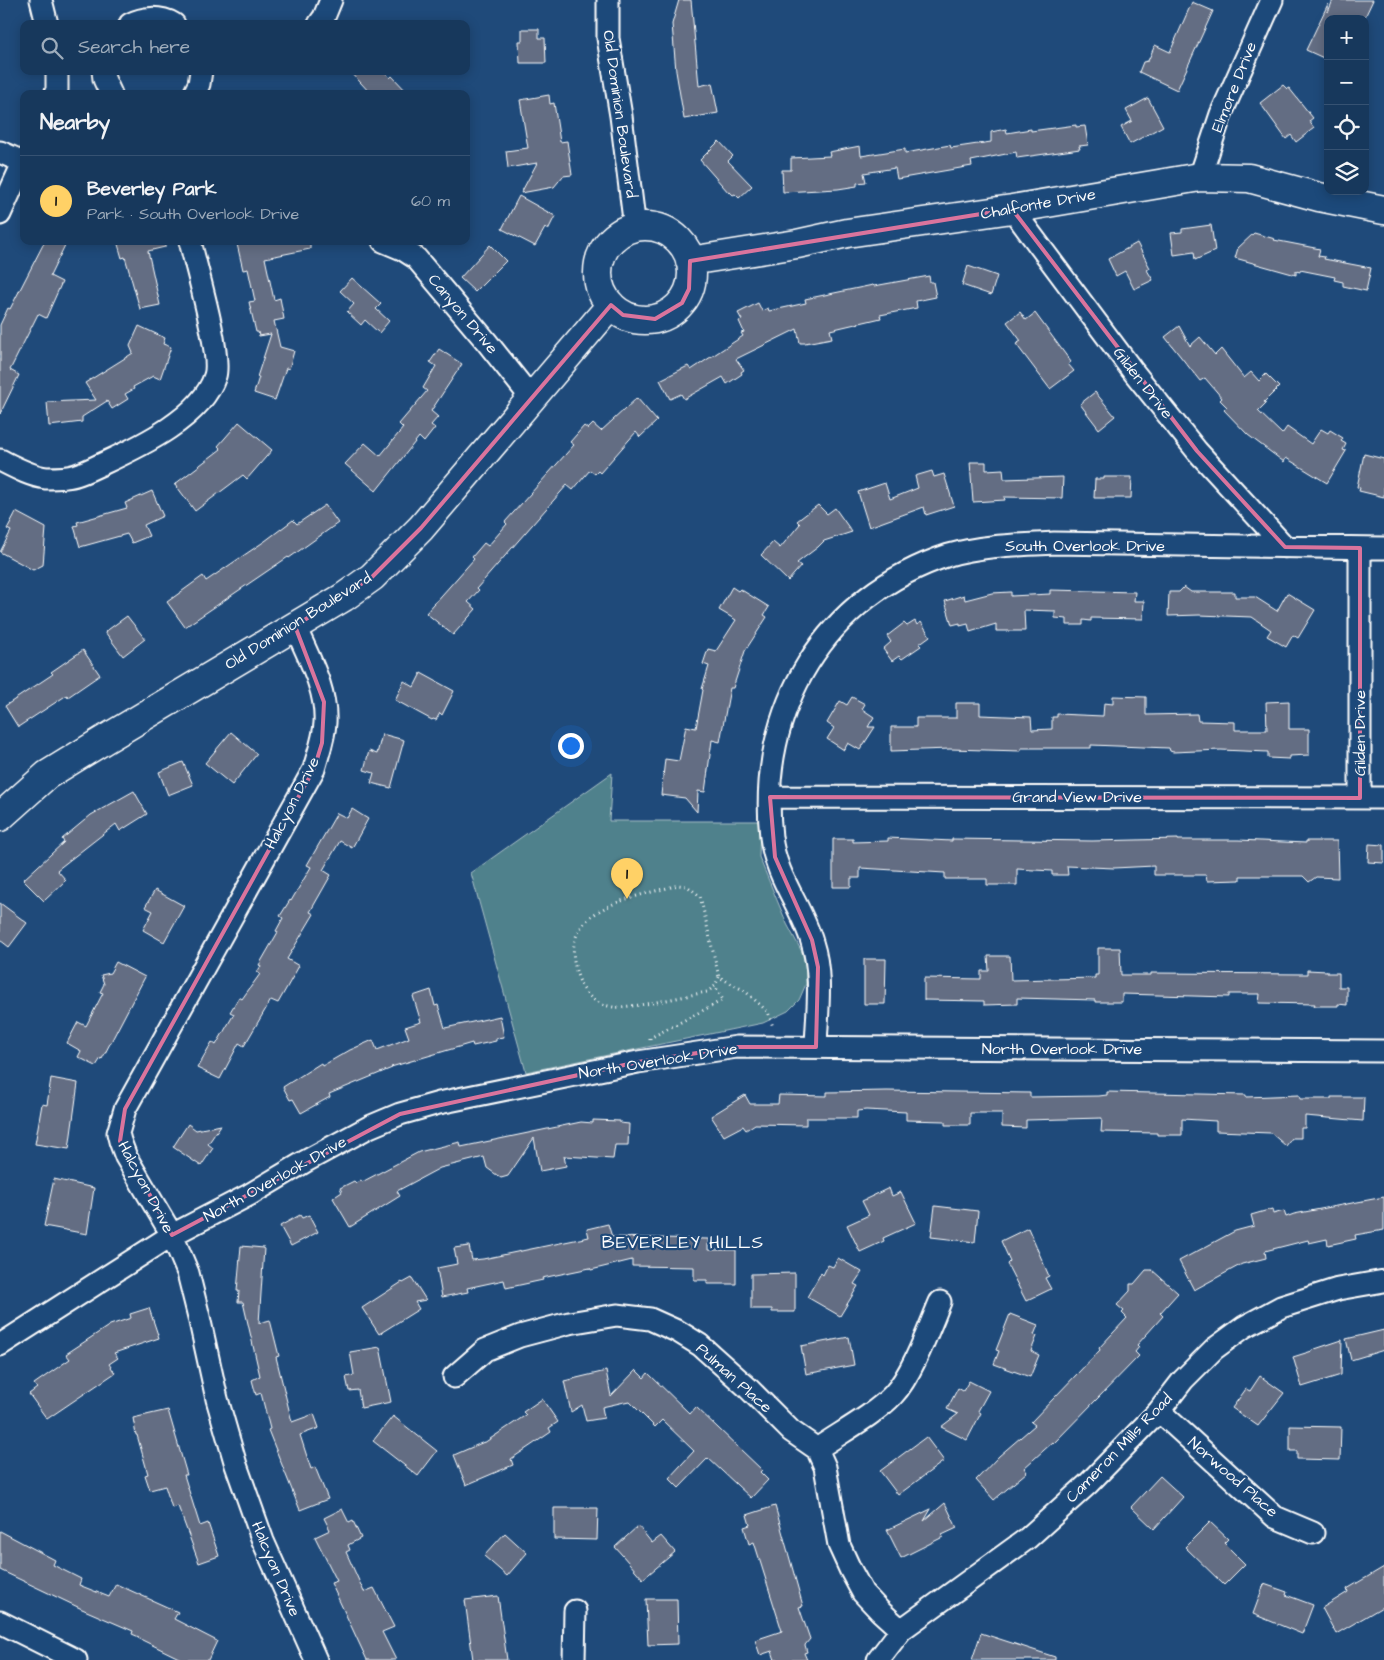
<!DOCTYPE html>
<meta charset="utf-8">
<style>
:root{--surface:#17385c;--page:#203f62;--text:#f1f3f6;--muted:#9eacbb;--line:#365272;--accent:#ffd166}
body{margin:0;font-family:"Architects Daughter",sans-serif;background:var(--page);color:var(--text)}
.controls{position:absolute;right:15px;top:15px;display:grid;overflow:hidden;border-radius:10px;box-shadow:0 2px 12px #0003}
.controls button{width:45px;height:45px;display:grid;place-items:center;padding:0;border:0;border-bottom:1px solid var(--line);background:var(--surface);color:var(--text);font:25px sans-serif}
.you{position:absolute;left:570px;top:745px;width:18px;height:18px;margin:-12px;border:4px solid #fff;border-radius:50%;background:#1a73e8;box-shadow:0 0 0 8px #1a73e833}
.badge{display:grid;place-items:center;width:32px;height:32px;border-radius:50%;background:var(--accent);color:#111;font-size:16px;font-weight:700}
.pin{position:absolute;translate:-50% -41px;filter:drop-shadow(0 1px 2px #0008)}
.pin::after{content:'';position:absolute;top:26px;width:18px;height:15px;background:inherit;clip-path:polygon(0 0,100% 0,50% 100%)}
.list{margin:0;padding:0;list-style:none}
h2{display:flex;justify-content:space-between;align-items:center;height:65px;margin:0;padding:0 20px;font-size:21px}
h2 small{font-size:16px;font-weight:400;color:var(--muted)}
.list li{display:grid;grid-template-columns:32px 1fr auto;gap:15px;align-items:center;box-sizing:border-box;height:90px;padding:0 20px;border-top:1px solid var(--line)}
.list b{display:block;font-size:19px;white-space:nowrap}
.list p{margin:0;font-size:16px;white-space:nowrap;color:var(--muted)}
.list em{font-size:16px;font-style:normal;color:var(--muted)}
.icon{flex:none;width:28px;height:28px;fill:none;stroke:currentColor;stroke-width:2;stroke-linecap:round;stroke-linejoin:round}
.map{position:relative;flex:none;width:1384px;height:1660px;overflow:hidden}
.search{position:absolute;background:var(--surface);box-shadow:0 2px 12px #0003;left:20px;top:20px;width:450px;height:55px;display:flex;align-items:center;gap:12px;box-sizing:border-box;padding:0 18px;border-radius:10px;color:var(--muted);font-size:19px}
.panel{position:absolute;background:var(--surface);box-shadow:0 2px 12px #0003;left:20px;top:90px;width:450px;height:155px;border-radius:10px}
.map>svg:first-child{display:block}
.green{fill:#50818c;stroke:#a8c0c6}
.building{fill:#636d83;stroke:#fff}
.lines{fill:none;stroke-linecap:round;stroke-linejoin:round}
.minor-casing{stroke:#fff;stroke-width:25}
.tertiary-casing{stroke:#fff;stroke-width:31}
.path{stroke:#fff;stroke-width:3;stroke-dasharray:1 4;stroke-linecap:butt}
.minor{stroke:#1f4a7a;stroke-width:21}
.tertiary{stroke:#1f4a7a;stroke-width:28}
.marked{fill:none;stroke:#da749d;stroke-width:4;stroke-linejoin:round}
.labels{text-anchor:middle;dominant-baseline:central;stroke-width:4.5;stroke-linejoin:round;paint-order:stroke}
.street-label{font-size:16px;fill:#fff;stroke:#1f4a7a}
.neighbourhood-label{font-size:18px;letter-spacing:1px;fill:#fff;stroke:#1f4a7a}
</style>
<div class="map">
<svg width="1384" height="1660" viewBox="0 0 1384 1660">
<rect width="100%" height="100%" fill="#1f4a7a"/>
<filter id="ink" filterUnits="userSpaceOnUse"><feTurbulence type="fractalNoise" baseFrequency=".02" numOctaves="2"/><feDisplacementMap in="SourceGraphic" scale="10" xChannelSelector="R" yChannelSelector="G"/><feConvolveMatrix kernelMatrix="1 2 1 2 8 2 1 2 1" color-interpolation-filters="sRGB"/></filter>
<g filter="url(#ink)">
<!-- green -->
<path class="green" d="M612,773L609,821H760L759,857L787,924L802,952L806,968V984L799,1000L788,1011L763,1023L526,1072L471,873Z"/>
<!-- building -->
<path class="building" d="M679,0H691L699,86L712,83L718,113L684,119L676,71L672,24Z
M1333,0H1373L1364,19H1328V60L1306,50L1328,4V12Z
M1192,2L1213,11L1177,90L1139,72L1143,62L1148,61L1155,45L1170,52Z
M522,29H539V38H545L546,63H520L519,41H522Z
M350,71H384L390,78L392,76L409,94H371Z
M1283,85L1287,89L1289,88L1313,118L1309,121L1314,128L1296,142L1291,135L1286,139L1260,103Z
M549,95L550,104L554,103L560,142L567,141L572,175L563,176L554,187L521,193L537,163L508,168L506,151L528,148L520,100Z
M1148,98L1163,126L1130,144L1121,127L1132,121L1126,110Z
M1076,125V127L1085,126L1088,145L1079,146L1080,149L1017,158L1016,152L971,161L972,166L897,179L895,168L864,173L866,182L857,183V186L838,189L783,192L782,170H791V158L830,156L829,152L860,146L861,156L905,149V153L950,145L951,148L991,142V132L1006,129L1007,133L1031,129V131Z
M719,141L733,156L728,161L752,186L739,198L735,194L733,195L730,192L729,193L700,160Z
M519,196L555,216L548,230L545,228L535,246L502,229Z
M1211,225L1215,251L1195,260L1194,252L1174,255L1171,233L1182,232V229Z
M1254,233L1275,239L1274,240L1320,249L1318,256L1325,257L1324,259L1371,268L1366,291L1343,286V282L1334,280L1335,277L1300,270V272L1296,271V275L1235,258L1238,248Z
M45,241H67L50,276L62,282L46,318L38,314L10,370L19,375L0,414V325L8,308L10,309Z
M117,241H165V247L148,251L160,305L140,309L125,257L122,258Z
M253,241H310V249L265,258L274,300L280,298L284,319L274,321L280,347L294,351L289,369L286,368L275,400L254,393L259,377H257L271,334L259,336L258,332H256L249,302L255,301L248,269L243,270L237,244Z
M1137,243L1150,268L1147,270L1153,280L1134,289L1125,271L1116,276L1108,259Z
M490,245L506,261L475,292L460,278Z
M968,266L997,276L991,295L962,285Z
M929,276L930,282H933L936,297L916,301L917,308L880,315L881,318L830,330L832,338L805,343H800L797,329L736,359L744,370L741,372L742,374L727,384L723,377L684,399L681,394L670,399L660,380L688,366L691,370L743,336L741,333L744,332L739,321L742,320L738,313L758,303L762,311L768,308L769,311L806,303L805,299L873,285L874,286Z
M352,278L381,304L376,309L389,321L379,333L365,320L361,325L347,312L354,304L340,291Z
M1020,312L1026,320L1035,313L1071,362L1068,364L1074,371L1050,389L1016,344L1021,341L1007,322Z
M139,326L165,338L163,344L171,347L160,379L153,376L133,387L134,389L125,394L128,399L112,409L107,401L82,417V422L49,426L47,402L96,400L85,383L133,353L130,346Z
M1179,326L1190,346L1200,337L1215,355L1221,349L1244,378L1251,372L1259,381L1266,374L1279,387L1264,402L1266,403L1258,411L1282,434L1287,427L1311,444L1321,429L1328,433L1330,430L1343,438L1341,441L1346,444L1343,450L1346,451L1327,483L1286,458L1284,462L1248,435L1224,410L1227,407L1220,400L1222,398L1205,378L1200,381L1165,337Z
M439,349L462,364L431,411L438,417L431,425L435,428L424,442L419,437L376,491L345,464L365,443L380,456L403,428L399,424L427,391L423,388L436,366L430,362Z
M1095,392L1115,416L1099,429L1080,404Z
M637,398L657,421L640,437L636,432L600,473L598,471L595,474L590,470L573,490L567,485L477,588L479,590L468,602L476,609L453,635L426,613L474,559L472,557L484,543L488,546L507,524L505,522L574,445L570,442L584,426L588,429L593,424L601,431Z
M239,422L272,450L247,479L243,475L195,511L175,484L221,449L218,446Z
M1364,454L1384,459V497L1359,491L1360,488L1357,487Z
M970,462H986V470L1003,469L1004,479L1063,477L1062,498L1004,497L1005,500L973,502Z
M932,471L934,477L944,474L954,506L926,515L924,507L869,527L858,492L885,483L890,499L918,488L915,476Z
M1104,477H1132L1131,498H1094L1095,479H1104Z
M152,491L163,516L144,525L149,536L132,543L127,534L80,547L74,526L78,525L77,522L127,508L125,503Z
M325,505L338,523L289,558L288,557L185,627L167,602L203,576L206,581L265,541L293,520L297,524Z
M818,505L827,514L835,508L852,532L824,541L818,547L797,563L801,566L788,581L761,555L773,542L780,548L800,524L797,521Z
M16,512L46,528L43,565L33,570L0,552L11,531L7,529Z
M732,587L738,591L740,589L769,607L764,615L767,617L745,651L733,688H730L720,742L712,740L705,792L698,791L697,812L685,798L661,795L665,759L679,761L686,726L696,728L703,690L702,689L709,666L703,664L708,649L716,651L736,620L719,610Z
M1184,587L1191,592H1235V597H1255L1277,611L1287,593L1315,610L1298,638L1293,635L1286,647L1267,636L1271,630L1252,617L1199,615L1168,616L1169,592H1179Z
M1050,590L1135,592L1134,601H1144L1143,619L1091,618V621L1083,620V625H1067V619L1055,618V611L1024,610L1025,631H996V624L970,632L968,624L960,626V623L952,625L945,601L964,595L965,600L992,593L1011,592V596L1050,594Z
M127,616L145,639L123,656L105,632Z
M915,621L917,625L921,622L930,636L919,644L921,646L902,659L899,656L892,661L883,649L891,642L887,636L904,623L907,626Z
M83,650L100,675L68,697L67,695L18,727L5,706L53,674L51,672Z
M421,673L454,691L442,715L440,713L436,720L433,719L432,720L395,700L404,681L414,687Z
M1113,696L1146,697V715L1197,714L1198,721L1235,722V730H1267L1266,702L1289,701V729H1309V755L1289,756V759L1268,758V752L1221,750L1173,752L1170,751L1169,748L1091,745V748H1021V751L950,749L891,751V727H916V718H956V703H980V715L1031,717L1032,730L1052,729V717H1057V714L1103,716L1104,703L1113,704Z
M852,697L865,704L862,709L874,717L868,727H875L860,750L848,743L844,750L827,739L834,728L827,723L840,701L847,705Z
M231,732L257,754L232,785L205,763Z
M382,734L404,740L391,788L371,783L374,773L364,770L369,751L377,754Z
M183,762L193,785L168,795L159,772Z
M134,791L147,814L120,831L116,824L57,870L66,880L44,901L23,880L64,842L62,839L91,815Z
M352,809L368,819L352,848L340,841L323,870L331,875L310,912L314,914L287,959L299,966L278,1003L271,1000L244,1046L239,1043L220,1079L197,1068L212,1042L216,1045L234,1014L230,1012L239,997L242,999L260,974L257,972L261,966L259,965L278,932L276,931L283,918L280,916L290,900L291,901L311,867L307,865L337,813L347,818Z
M888,838L952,841V839L1092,841L1178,839V840H1238L1306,843V841H1337L1338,878L1316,877L1309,882L1303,876H1240V880L1207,881L1206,875H1154V866L1114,868L1067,866L1068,875H1052V871L1017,869V885H987V879H945V873L860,868V878H851V887H833V839H853V842L888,841Z
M1369,844L1384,845V863L1368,862Z
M155,890L184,906L164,942L143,930L153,911L145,907Z
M0,903L27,923L9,947L0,940Z
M1098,948H1120L1121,975H1151V973L1307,974V970L1327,971V973H1339V987H1347V1005L1338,1004V1006H1314L1315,1004L1259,1003L1260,994H1229V997L1122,994V1002H1095V1000L1017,998V1004L984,1005V1001L924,1000V978L981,979V971H989L988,956H1010L1011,980L1095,978V975H1098Z
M864,959H886L885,1004H864Z
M116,962L145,977L102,1059L101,1058L96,1066L78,1057L81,1051L67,1043L78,1022L86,1026L103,993L100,992L104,984L101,975L110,973Z
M431,990L435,1006L438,1005L445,1028L500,1016L504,1037L496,1038V1041L473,1046L472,1043L391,1067L392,1068L329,1094L330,1097L301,1113L293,1099L290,1100L283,1087L321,1063L322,1066L350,1050L373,1040L377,1050L409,1038L405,1027L421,1022L413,996Z
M51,1078L78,1083L69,1149L35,1144L42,1104L47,1105Z
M887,1091L1030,1093V1097L1099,1096L1107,1095V1092L1246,1095V1097L1299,1095L1300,1099H1331V1097H1364L1363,1121L1305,1116V1128H1301V1138H1292L1286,1146L1271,1133L1216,1131V1121L1182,1119V1135H1157V1133L1101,1132L1102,1118L1026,1120V1128L1002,1127V1113H970V1125H945V1121L906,1120V1112L866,1110L857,1111V1118H806V1125L755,1124L746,1130L743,1126L724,1136L711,1116L745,1095L750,1104H778L779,1095L827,1096V1092Z
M593,1120L620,1121V1123L629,1124L628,1145H615L613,1159L564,1156L566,1166L540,1171L534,1138L508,1176L501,1178L487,1168L484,1157L440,1168L397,1191L400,1196L350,1227L333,1198L342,1192L340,1188L354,1181L356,1183L361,1180L362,1182L419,1152L460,1142L461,1147L581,1122L593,1123Z
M188,1124L196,1130L221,1125L208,1144L213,1148L201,1166L173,1147Z
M54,1179L94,1188L87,1234L44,1226Z
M889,1188L892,1196L901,1192L916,1223L883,1238L884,1241L860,1252L847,1225L869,1215L862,1201Z
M1384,1197V1230L1355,1235L1356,1239L1328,1245L1327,1239L1309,1243L1308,1240L1265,1251L1266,1258L1242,1264L1194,1290L1179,1261L1235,1231L1254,1226L1251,1215L1272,1209L1273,1214L1284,1211L1286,1217L1294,1214Z
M935,1206L978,1211L975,1242L931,1237Z
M300,1215L302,1218L309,1215L318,1232L291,1246L280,1226Z
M608,1224L612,1237L708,1239V1250H736V1284H707V1280H694V1267L632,1266V1260L591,1270L590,1268L542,1278L543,1280L506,1288L504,1280L467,1288L468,1292L442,1297L437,1268L457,1264L454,1248L469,1246L472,1260L483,1259L589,1237L587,1229Z
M1028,1228L1049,1276L1045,1278L1051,1289L1026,1301L1007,1264L1010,1261L1001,1241Z
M241,1246L264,1248L259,1323L270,1320L279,1356L276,1357L292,1422L314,1414L319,1428L300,1435L311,1469L315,1467L328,1499L300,1510L268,1430L270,1429L261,1393L256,1395L252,1380L260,1376L243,1302H238L239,1291H237Z
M838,1258L862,1272L854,1284L858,1286L840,1316L807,1297L821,1273L823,1275L828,1265L833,1267Z
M1146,1270H1152L1178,1293L1160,1313L1163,1316L1137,1345L1139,1347L1135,1352L1139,1356L1054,1443L1053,1442L1024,1468L1027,1472L994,1500L976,1480L999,1456L1035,1425L1031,1422L1100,1350L1099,1348L1127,1318L1122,1313L1124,1311L1117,1305L1130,1291V1284H1134Z
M795,1273V1312H772V1309H751V1274Z
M412,1278L426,1300L415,1302L419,1309L379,1334L362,1308L402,1282L403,1283Z
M149,1308L159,1338L114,1353L118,1358L109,1364L115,1373L47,1419L29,1394L37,1388L34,1384L70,1359L66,1354L110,1325L131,1318L130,1314Z
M1010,1314L1038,1325L1034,1335L1037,1336L1031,1351L1039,1355L1030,1377L994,1364L999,1351L996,1350Z
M1384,1330V1350L1351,1360L1346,1339Z
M849,1337L854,1365L806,1374L801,1346Z
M1342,1340L1341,1375L1302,1387L1293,1357L1312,1351V1350Z
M380,1347L391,1402L361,1408L358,1390L349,1391L346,1377L354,1375L350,1352Z
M636,1370L644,1378L648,1373L690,1414L696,1407L762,1470L760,1472L768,1480L751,1498L708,1458L679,1488L669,1478L694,1451L662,1420L655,1427L629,1401L602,1407L604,1418L586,1421L582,1405L571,1412L564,1381L606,1371L611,1396Z
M1260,1376L1284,1393L1258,1426L1232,1408L1246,1389L1250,1391Z
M969,1381L989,1391L978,1411L981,1413L967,1440L941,1427L958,1414L947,1409L958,1388L963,1391Z
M542,1399L558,1422L549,1428L551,1432L511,1459L513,1465L466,1485L454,1455L484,1442V1443L526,1415L523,1412Z
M168,1410L187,1475H184L200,1526L208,1523L219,1556L199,1563L178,1506L172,1508L165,1486L150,1490L145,1475L148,1474L137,1435H136L133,1418Z
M393,1416L437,1451L418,1476L373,1441Z
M1290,1426L1341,1427L1340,1460L1297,1459V1451H1290Z
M926,1437L944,1461L898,1495L880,1471Z
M1160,1476L1183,1497L1154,1529L1131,1507Z
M945,1503L957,1528L942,1535L943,1537L901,1558L887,1530L931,1509L924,1521Z
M775,1506L803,1606L799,1607L810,1639L805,1645L807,1652L804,1653L807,1660H775L772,1651L760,1655L755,1640L782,1631L754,1542L749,1544L744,1527L750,1525L747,1515Z
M554,1508H598L597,1540L554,1539Z
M342,1509L349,1523L353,1521L361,1538L348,1545L350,1550L346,1552L364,1592L374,1588L394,1627L382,1632L396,1660H367L331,1583L337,1581L315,1537L330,1530L324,1518Z
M1210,1522L1228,1539L1224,1543L1245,1564L1224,1585L1185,1547Z
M638,1526L652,1543L661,1536L675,1552L643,1579L615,1547Z
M0,1531L55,1560L53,1565L81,1579L79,1585L109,1597L116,1584L178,1612L174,1619L217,1641L208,1660H183L138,1638L139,1637L132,1634L133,1631L82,1609L0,1570Z
M505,1533L527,1553L507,1576L484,1556Z
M1384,1567V1606L1336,1634L1322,1608L1348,1592L1347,1589Z
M1264,1584L1287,1592L1286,1595L1313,1605L1302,1634L1253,1614Z
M498,1596L507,1660H473L465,1600Z
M646,1599H677L678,1644L648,1645Z
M981,1633L1055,1657V1660H972Z"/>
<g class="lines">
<defs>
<path id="minor" d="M41,0L47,24
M608,0V38L621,116L635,228
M130,24C143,17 160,16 174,24
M319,24L324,17L331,0
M103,71L104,79L111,94
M55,94L57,90V71
M194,94L199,84L201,71
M0,152L23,162
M1200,177L1221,114L1272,0
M1012,209L1132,370L1197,451L1285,547
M0,214L24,161
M383,241L402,249L416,258L486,341L532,399
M0,460C14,467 30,476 46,478C55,478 68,478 76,475C86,472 95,467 104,463C141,446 202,417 215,376C222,355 196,267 190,241
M1360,548V798
M295,626C308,657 327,689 325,723C324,739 318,754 314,769L125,1109L118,1133L120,1141L126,1157L172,1235L188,1273L199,1317L217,1399L236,1465L263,1541L316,1660
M770,797L1384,798
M816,1047C817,1012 823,976 812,942C801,905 776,878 771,837C757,709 825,595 949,555C983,545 1019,545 1054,543L1384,548
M0,1345L172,1235L249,1195L306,1161L369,1127L400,1114L439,1103L638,1062L737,1047L1384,1051
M454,1377L485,1350L520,1336L569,1323L617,1315L650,1319L679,1332L700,1345L747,1387L791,1431L817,1449L825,1467L839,1545L850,1569L863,1593L880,1611L901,1630
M1159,1411L1275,1517L1313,1533
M817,1449C840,1433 874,1415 893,1395C912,1375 929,1328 940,1302
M0,1622L76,1660
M574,1660L575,1611
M878,1660L901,1630L1028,1538L1088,1484L1159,1411L1183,1380L1214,1349L1244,1327L1281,1307L1338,1289L1384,1281"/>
<path id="tertiary" d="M598 273a47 47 0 1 1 94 0a47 47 0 1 1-94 0Z
M690,261L797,244L847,233L1012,209L1200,177L1249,178L1319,197L1384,210
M0,817L47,775L104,740L344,597L372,577L421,528L611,305"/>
</defs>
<!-- minor casing -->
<use href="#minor" class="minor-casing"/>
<!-- tertiary casing -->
<use href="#tertiary" class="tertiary-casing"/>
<!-- path -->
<path class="path" d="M719,977L715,986L707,992C683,996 657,1003 632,1006C626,1006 619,1008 613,1007C594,1004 584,994 578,977C554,907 630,899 678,885L687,886L700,896L719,977L745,991L768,1012L773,1027
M650,1039V1038L723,1000L715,986"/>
<!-- minor -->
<use href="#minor" class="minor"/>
<!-- tertiary -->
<use href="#tertiary" class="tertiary"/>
</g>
</g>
<!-- marked area -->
<path class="marked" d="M1012,209L1197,451L1285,547L1360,548V798L770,797L775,857L812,940L818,967L816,1047H737L638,1062L400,1114L172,1235L120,1141L125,1109L314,769L322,743L324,702L295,626L372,577L421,528L611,305L623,315L655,319L682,303L689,289L690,261Z"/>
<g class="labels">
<!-- street labels -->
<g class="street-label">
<text transform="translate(1234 87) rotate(-68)">Elmore Drive</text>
<text transform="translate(620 114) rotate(82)">Old Dominion Boulevard</text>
<text transform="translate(1038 204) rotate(-10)">Chalfonte Drive</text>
<text transform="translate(463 314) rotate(50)">Canyon Drive</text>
<text transform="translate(1143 383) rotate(52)">Gilden Drive</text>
<text x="1085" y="546">South Overlook Drive</text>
<text transform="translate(298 621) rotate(-32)">Old Dominion Boulevard</text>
<text transform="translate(1360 733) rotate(-90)">Gilden Drive</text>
<text x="1077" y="797">Grand View Drive</text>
<text transform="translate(292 803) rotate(-63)">Halcyon Drive</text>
<text x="1062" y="1049">North Overlook Drive</text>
<text transform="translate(658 1061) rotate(-9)">North Overlook Drive</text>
<text transform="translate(275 1179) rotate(-29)">North Overlook Drive</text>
<text transform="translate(146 1187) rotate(62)">Halcyon Drive</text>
<text transform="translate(734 1378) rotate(42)">Pulman Place</text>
<text transform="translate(1119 1448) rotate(-46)">Cameron Mills Road</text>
<text transform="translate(1233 1477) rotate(41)">Norwood Place</text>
<text transform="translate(276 1569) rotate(67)">Halcyon Drive</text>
</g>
<!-- neighbourhood labels -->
<g class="neighbourhood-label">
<text x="683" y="1242">BEVERLEY HILLS</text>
</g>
</g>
</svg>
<div class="controls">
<button>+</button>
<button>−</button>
<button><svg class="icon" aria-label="locate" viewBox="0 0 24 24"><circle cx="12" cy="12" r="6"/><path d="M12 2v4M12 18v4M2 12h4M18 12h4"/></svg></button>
<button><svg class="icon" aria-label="layers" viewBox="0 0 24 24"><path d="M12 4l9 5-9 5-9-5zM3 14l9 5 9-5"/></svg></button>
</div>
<div class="you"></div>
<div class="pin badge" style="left:627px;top:899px">1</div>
<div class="search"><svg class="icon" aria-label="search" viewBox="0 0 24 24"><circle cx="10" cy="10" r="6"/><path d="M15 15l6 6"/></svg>Search here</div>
<section class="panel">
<h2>Nearby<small></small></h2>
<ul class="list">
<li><span class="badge">1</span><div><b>Beverley Park</b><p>Park · South Overlook Drive</p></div><em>60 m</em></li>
</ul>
</section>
</div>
